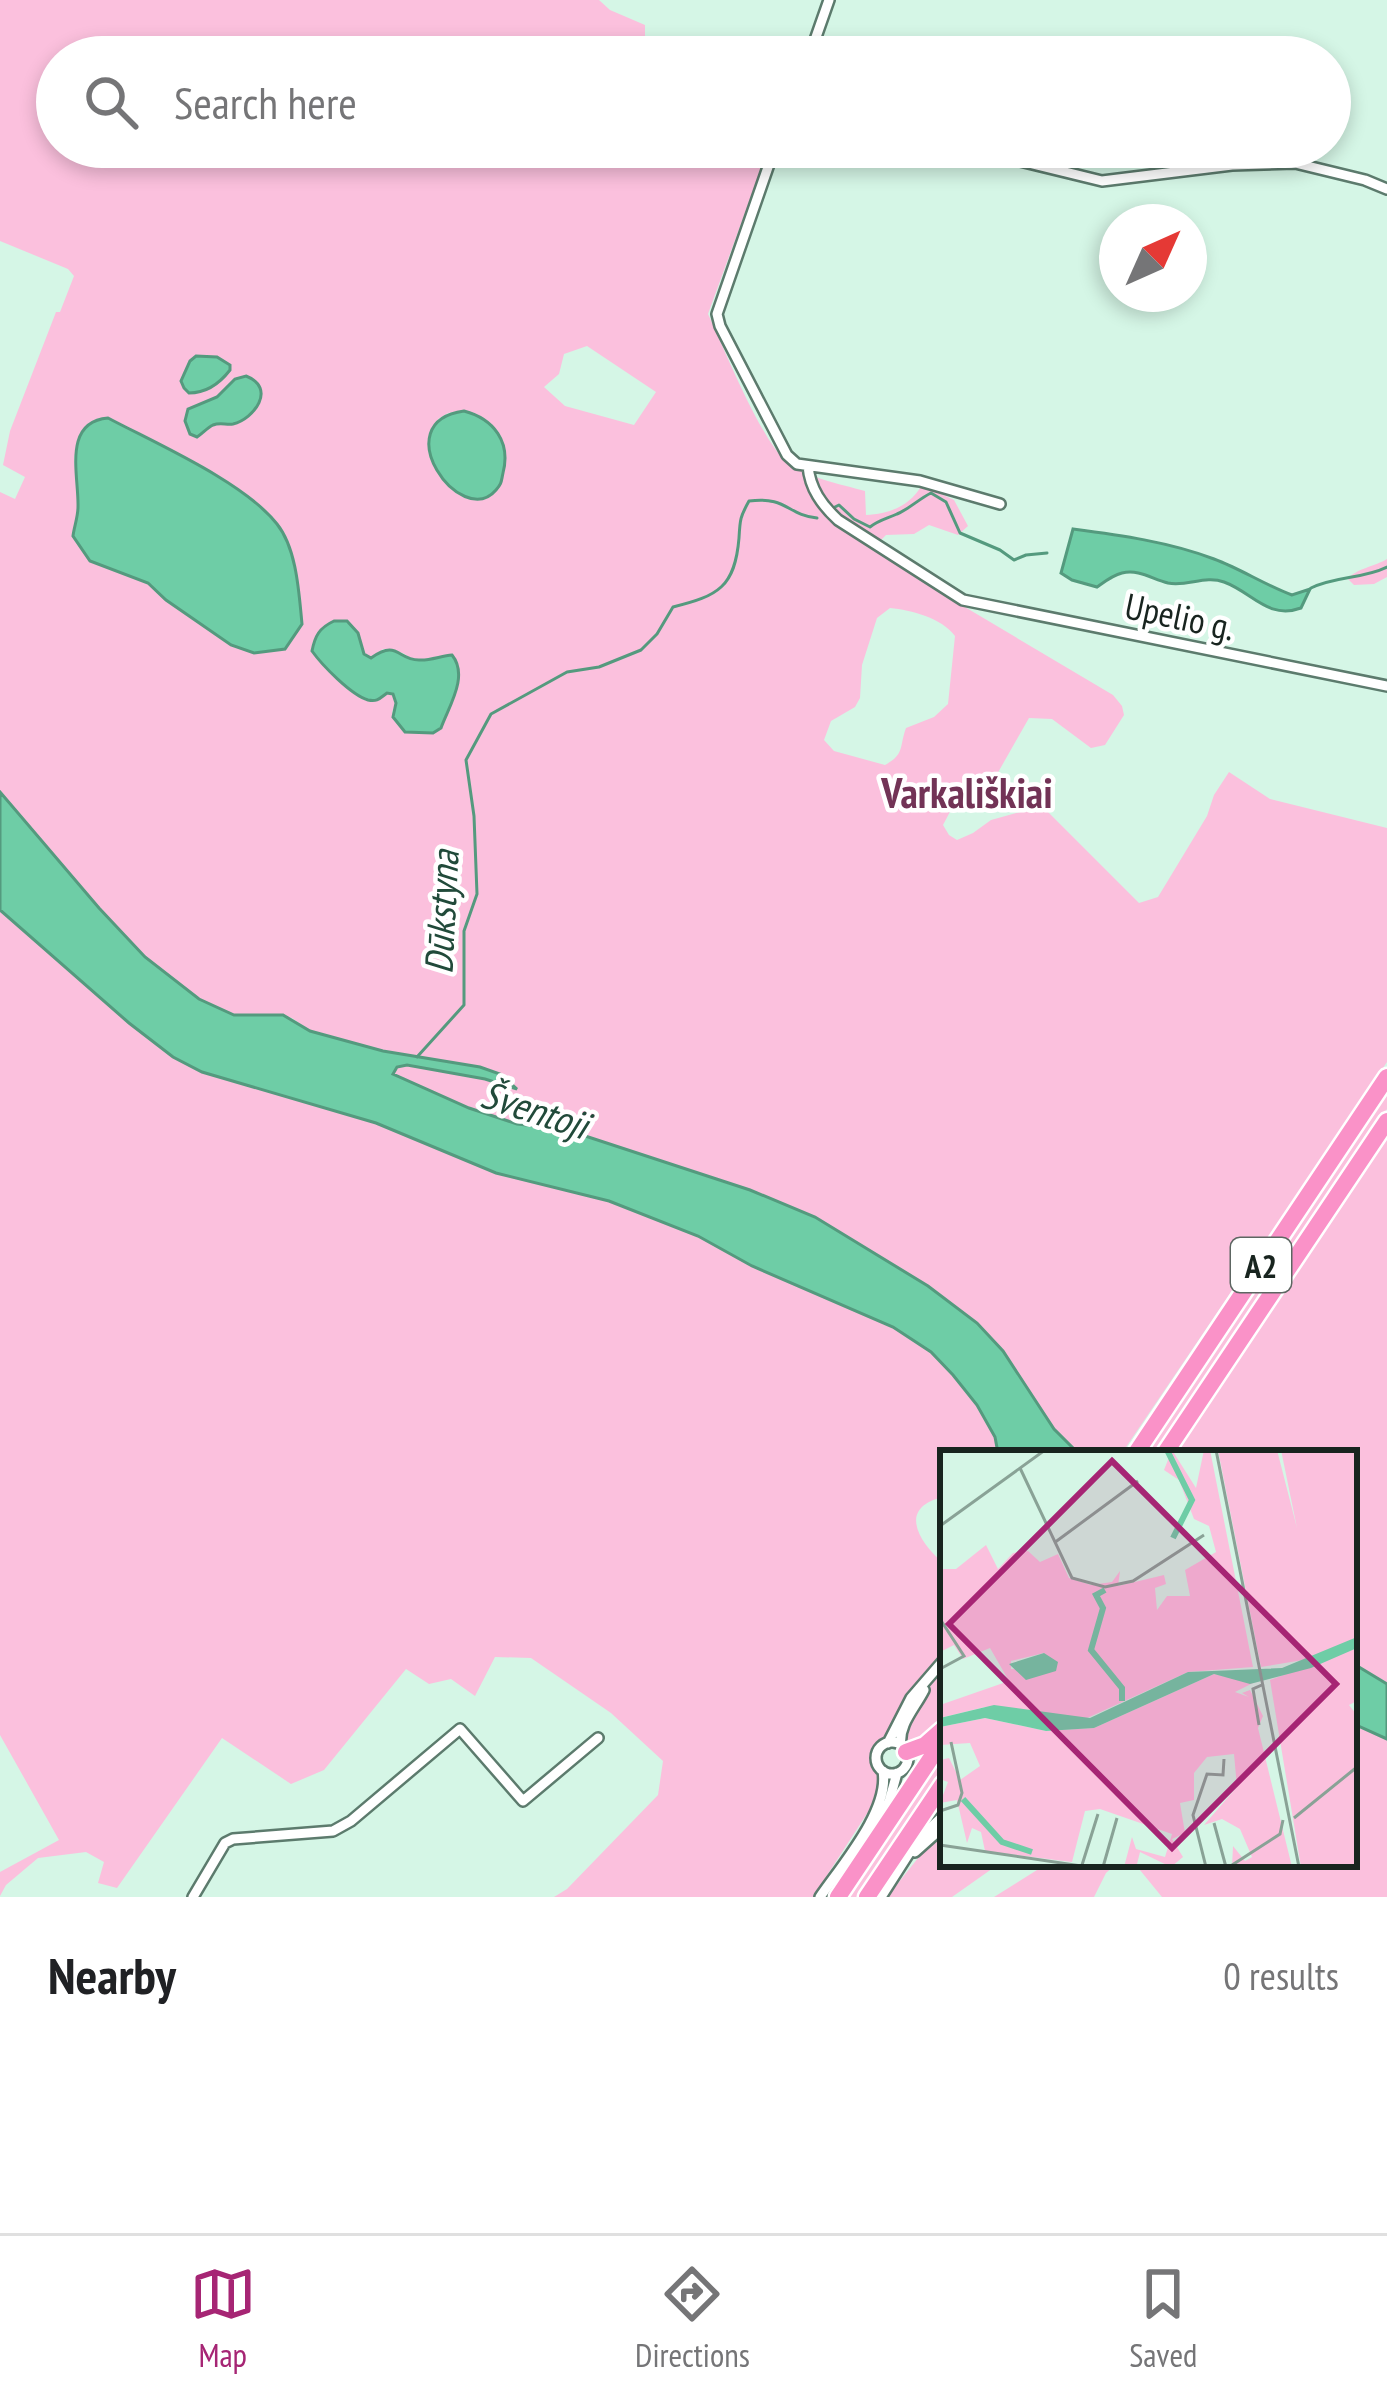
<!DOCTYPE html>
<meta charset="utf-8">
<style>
:root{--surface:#fff;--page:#f6f6f6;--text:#202124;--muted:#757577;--line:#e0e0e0;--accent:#a62574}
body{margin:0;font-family:"PT Sans Narrow",sans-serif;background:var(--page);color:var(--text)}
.compass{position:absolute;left:1099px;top:204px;width:108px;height:108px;border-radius:50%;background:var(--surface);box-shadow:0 6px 18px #0003;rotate:45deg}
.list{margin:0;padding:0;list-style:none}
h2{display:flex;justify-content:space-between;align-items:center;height:156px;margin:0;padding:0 48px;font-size:51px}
h2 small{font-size:39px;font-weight:400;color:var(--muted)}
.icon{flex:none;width:66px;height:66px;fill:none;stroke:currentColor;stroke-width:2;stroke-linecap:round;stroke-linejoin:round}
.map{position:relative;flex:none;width:1387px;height:1897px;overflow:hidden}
.search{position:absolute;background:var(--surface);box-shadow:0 6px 18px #0003;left:36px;right:36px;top:36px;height:132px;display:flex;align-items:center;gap:30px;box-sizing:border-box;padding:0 42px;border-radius:66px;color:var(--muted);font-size:45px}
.sheet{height:336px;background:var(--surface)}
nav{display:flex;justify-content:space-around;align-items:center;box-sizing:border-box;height:168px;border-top:3px solid var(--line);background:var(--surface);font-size:33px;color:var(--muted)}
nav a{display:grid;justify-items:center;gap:6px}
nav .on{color:var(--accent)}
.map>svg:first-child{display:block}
.green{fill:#fbc0dd;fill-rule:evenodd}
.water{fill:#6ecda6;stroke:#549a7e;stroke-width:3}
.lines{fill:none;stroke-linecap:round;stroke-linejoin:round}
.stream{stroke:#549a7e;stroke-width:3}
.street-casing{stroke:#5c7b6d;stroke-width:14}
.highway-casing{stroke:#fff;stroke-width:21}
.street{stroke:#fff;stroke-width:9}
.highway{stroke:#fa92c8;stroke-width:16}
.labels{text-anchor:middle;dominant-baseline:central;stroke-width:9;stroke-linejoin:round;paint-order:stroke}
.shield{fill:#fff;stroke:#5d6662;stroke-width:3}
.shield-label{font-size:33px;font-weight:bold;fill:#18241f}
.street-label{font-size:36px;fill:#18241f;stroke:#fff}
.water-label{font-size:39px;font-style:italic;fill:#214a3a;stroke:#fff}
.quarter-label{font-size:42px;font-weight:bold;fill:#723356;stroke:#fff}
.inset-river{fill:none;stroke:#6ecda6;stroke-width:6}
.inset-road{fill:none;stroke:#89a296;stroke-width:3}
.view{fill:#a62574;fill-opacity:0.15;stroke:#a62574;stroke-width:6}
.inset-edge{fill:none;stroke:#18241f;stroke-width:6}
</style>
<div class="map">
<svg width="1387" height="1897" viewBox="0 0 1387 1897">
<rect width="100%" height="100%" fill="#d5f6e6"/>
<!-- green -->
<path class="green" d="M0,0H599L610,10L645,25V57H57V147H695C718,157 745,178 765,158L708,314C724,348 761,441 787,462C808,478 840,484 865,491L866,515C889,514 910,506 922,485L954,500L968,526L958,535L929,525L914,534L886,535L880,541L881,554L921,581L1113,695L1122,706L1124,715L1105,745L1091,748L1052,719L1029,718L996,776L975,786L952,808L943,825L949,835L957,840L973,833L991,820L1042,806L1139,903L1158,897L1207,816L1214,795L1229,772L1270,799L1387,828V1062L1122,1453H1078L1070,1447L876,1255L815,1217L564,1129L517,1124L468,1108L393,1075L397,1067L407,1065L485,1079L517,1089L480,1067L383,1051L310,1031L292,1018L270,1014L234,1015L199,999L145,957L99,908L0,792V492L15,499L25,477L3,465L10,431L56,312H60L74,276L68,269L0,241ZM587,346L656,392L634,425L565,406L544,387L559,374L564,354ZM225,388L215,424L203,434L188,410L217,397ZM464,411L506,462L501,483L457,494L429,456L438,419L448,413ZM109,418L242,491L279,526L231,645L166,600L148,583L73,536L78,509L74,456ZM890,608C911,610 942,618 955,636L948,704L934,717L906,728C899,747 905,754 885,765L834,751L824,740L831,721L855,707L860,698L862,665L877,618ZM334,621H347L364,654L371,658L383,649L403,653L415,661L439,656L460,677L440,728L433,733L418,734L392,712L396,703L393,694L387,693L369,700C348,687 327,672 312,651L324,626Z
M1387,559V577L1374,584L1354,585L1348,579C1355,569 1376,566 1387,559Z
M0,910L129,1023L173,1057L202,1072L376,1123L496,1173L609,1201L698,1236L752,1266L893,1327L931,1352L953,1375L977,1405L995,1437L998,1453H943V1497C897,1508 919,1542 943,1563V1652L898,1710L887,1735L874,1746L872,1760L881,1778L879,1795L813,1897H554L567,1889L658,1795L663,1761L611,1713L531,1658L495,1657L475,1696L451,1679L429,1684L406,1669L324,1770L291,1784L222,1738L117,1888L98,1883L104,1862L86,1852L38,1858L6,1885L0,1896V1872L59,1840L0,1735Z
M1387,1088V1109L1157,1453H1142Z
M1387,1137V1684L1354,1664V1453H1176Z
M943,1669V1720L922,1741L907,1744C902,1721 929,1688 943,1669Z
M1354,1724L1387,1739V1897H1162L1135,1864H1354Z
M943,1749V1772L860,1897H844Z
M943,1831V1864H996V1866L952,1897H887L930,1843Z
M1035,1864H1116L1106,1873L1094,1897H994L1037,1870Z"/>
<!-- water -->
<path class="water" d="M196,356L217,357L230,365V370C220,383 207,393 189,393L184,388L181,381L190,361Z
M246,376C277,388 254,419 233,424C226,425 220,422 213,425C207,428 203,433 197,437L190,434L185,421L188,409L217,397L235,379Z
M464,411C494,419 511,442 503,473C501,482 502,483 496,490C461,531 384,422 464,411Z
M108,418C157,444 244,482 277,524C297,549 299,594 302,624L285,649L254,653L231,645L166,600L148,583L90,561L73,536C74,527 78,517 78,507C79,476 62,422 108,418Z
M1073,529C1119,535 1170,542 1214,559C1241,569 1265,585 1292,595L1310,589L1301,608C1268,620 1252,592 1224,582C1205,575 1187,587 1168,583C1152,579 1139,569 1122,573C1113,575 1104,582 1097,587L1072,580L1061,573Z
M334,621H347L358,633L364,654L371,658C398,639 397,660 419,660C429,661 441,656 452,655C469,676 449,706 441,728L433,733L405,732L393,717L396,703L393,694L387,693C380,698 378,702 368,700C351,695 322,665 312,651C315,636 319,628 334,621Z
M0,792L99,908L145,957L199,999L234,1015H283L310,1031L383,1051L480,1067L500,1074L517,1089L485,1079L407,1065L397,1067L393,1074L469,1108L517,1124L564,1129L750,1190L815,1217L928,1286L977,1323L1003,1351L1054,1429L1078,1453H998L995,1437L977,1405L953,1375L931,1352L893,1327L752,1266L698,1236L609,1201L496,1173L376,1123L202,1072L173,1057L129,1023L0,910Z
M1354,1664L1387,1684V1739L1354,1724Z"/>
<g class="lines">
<!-- stream -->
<path class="stream" d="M835,507L839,505L854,519L870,527C879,520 886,519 897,514C909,509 919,499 931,493L946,502L960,533L1000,550L1014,560L1026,555L1047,553
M1311,588C1335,576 1363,579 1387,567
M417,1057L464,1005V931L477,894L474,816L466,760L491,714L567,672L599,667L641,650L657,634L673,607C718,596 735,587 739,538C740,520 740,517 749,501C787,496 787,515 817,518"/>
<defs>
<path id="street" d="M809,57L829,0
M775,147L717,314L720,326L787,455L797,464L920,481L1000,504
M963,147L1102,181L1232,165L1295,163L1365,180L1387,189
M808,466C810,489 822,505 838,520L963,600L1387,686
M876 1758a16 16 0 1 1 32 0a16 16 0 1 1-32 0Z
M888,1743L911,1698L943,1661
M901,1745C898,1725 915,1708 924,1690
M874,1823L889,1802L897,1773
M915,1852L943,1827
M193,1897L225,1843L233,1839L333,1831L351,1821L460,1729L523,1801L598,1738
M820,1897C842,1865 890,1810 883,1771
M881,1897L918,1839L943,1816"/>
<path id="highway" d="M1136,1453L1387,1077
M1165,1453L1387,1121
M906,1752L925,1745L942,1730
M838,1897L943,1740
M867,1897L943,1784"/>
</defs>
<!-- street casing -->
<use href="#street" class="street-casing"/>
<!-- highway casing -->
<use href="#highway" class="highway-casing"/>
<!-- street -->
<use href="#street" class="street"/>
<!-- highway -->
<use href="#highway" class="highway"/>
</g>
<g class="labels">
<!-- shield labels -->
<rect class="shield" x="1231" y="1238" width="60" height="54" rx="9"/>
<g class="shield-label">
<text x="1261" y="1265">A2</text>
</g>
<!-- street labels -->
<g class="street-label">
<text transform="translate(1180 616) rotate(12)">Upelio g.</text>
</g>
<!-- water labels -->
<g class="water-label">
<text transform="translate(441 912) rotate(-87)">Dūkstyna</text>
<text transform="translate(535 1109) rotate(18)">Šventoji</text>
</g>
<!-- quarter labels -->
<g class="quarter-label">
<text x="967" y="792">Varkališkiai</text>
</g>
</g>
<!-- overview -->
<g transform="translate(940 1450)">
<rect width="417" height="417" fill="#d5f6e6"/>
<path d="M232,0L256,38L264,0H270L313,217L248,222L145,269L45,257L0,268V255L69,231L50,198L23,209L14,195L0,202V119H16L46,95L58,119L73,103L88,101L100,112L118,104L129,128L151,135L172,132L180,121L178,136L224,125L226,134L215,138L217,160L227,146H250L245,120L276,102L269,76L254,69L239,30L224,20ZM104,203L116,221L71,219V211ZM278,0H337L357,78L341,0H417L416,188L375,208L321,217ZM417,198V251L409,255L417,265V417H361L330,230ZM274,224L313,233L295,242L309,247L302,243L310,240L323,266L318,278L352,417H292L293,396L305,411L312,407L300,379L282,369L264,375L297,337L294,304L267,307L254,323V350L240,353L245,383L232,389L243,407L231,417L200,402L197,414L184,417L192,387L196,399L225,407L232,384L160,359L145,361L132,412L45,401L41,382L32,378L27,393L17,350L0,353L8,332L0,329V310L9,308L20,330L40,316L30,293L0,295V277L45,268L106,281L154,278Z" fill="#fbc0dd" fill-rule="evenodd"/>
<path d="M417,187V198L371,218L310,234L274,224L154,278L106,281L45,268L0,277V268L54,255L150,268L248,222L342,218ZM104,203L118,212L116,221L86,230L69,214Z" fill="#6ecda6"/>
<path class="inset-river" d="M227,0L252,50L233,88M165,140L156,145L163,158L151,200L182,238V251M23,349L62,392L92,402"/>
<path class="inset-road" d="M276,0L359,417M80,18L132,128L165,137L193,131L264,85M0,76L105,0M114,93L198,31M0,169L24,206L0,219M319,275L313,239L324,234M0,361L18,355L22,343L11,292M354,368L417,317M274,373L286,417M0,395L148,417M142,415L158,364M163,417L177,368M266,417L253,365L267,324L283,325L284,309M289,417L340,384L343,370"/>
<path class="view" d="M172,11L396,234L232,398L9,174Z"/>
<rect width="417" height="417" class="inset-edge"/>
</g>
</svg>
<svg class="compass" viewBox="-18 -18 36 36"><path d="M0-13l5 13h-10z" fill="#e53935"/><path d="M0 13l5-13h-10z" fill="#757577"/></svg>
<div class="search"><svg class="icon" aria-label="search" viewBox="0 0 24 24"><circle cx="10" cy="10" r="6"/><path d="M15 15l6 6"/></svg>Search here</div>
</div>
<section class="sheet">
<h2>Nearby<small>0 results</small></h2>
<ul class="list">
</ul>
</section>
<nav>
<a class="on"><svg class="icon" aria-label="map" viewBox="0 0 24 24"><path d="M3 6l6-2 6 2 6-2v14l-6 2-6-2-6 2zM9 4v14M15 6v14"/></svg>Map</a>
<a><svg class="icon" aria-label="directions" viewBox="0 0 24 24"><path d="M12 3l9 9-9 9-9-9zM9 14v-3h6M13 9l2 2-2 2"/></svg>Directions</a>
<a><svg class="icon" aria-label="saved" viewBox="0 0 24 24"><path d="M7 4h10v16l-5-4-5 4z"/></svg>Saved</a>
</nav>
